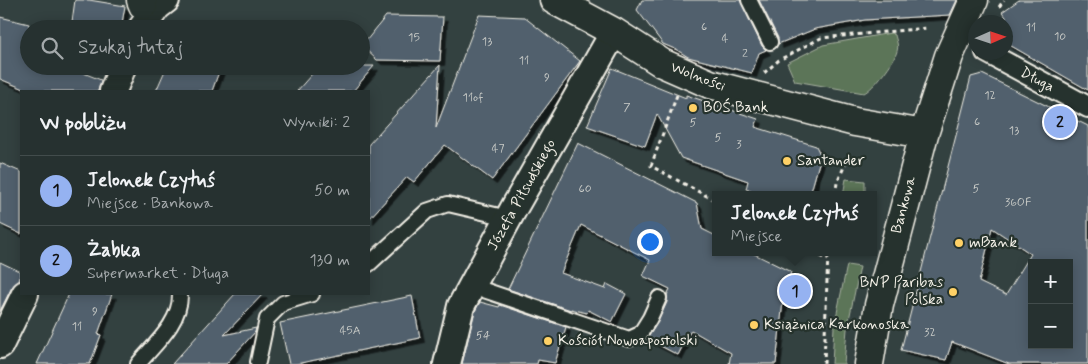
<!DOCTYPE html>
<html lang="pl">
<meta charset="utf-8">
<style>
:root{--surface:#263130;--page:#2e3938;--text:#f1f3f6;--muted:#a4a9ab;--line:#424c4c;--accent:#95b2f1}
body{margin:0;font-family:Mynerve,sans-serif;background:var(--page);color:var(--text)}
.controls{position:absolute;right:15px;bottom:15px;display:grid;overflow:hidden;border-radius:0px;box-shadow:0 2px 12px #0003}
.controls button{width:45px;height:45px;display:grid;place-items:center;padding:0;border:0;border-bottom:1px solid var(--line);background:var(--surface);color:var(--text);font:25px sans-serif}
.compass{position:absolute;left:968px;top:15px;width:45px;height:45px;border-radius:50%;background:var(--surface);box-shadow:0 2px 12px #0003;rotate:87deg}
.you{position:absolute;left:649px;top:241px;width:18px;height:18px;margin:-12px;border:4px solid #fff;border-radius:50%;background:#1a73e8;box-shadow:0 0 0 8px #1a73e833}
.badge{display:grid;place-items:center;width:32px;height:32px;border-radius:50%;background:var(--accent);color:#111;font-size:16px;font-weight:700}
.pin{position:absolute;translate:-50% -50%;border:2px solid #fff;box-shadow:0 1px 5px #0006}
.popup{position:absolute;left:712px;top:191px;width:165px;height:65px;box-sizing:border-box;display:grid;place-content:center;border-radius:0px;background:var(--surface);filter:drop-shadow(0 1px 4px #0005);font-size:16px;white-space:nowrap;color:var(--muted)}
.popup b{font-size:19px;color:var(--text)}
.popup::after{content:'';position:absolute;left:50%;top:100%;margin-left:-10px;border:10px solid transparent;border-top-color:var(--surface)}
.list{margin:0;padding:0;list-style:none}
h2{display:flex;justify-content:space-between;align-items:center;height:65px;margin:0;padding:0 20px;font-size:21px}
h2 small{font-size:16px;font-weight:400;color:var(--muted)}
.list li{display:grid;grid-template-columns:32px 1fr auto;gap:15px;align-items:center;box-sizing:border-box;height:70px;padding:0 20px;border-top:1px solid var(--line)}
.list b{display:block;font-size:19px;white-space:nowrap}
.list p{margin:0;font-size:16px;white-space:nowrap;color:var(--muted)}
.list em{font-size:16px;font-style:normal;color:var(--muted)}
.icon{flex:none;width:28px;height:28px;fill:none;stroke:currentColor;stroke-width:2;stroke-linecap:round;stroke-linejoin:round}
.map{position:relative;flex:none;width:1088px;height:364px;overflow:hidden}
.search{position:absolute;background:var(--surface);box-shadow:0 2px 12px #0003;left:20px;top:20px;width:350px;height:55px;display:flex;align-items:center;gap:12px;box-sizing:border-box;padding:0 18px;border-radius:28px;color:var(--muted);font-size:19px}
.panel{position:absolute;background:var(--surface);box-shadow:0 2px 12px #0003;left:20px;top:90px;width:350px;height:205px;border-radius:0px}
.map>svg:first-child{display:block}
.green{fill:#5c7458;stroke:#a8b2a0}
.building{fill:#51616d;stroke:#f4f1e8;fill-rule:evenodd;filter:url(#shadow)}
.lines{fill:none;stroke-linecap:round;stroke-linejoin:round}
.service-casing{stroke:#f4f1e8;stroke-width:18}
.pedestrian-casing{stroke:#f4f1e8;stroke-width:24}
.minor-casing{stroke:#f4f1e8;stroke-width:30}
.tertiary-casing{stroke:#f4f1e8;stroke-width:31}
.path{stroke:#f4f1e8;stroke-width:3;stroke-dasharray:4 4;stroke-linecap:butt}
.service{stroke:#26332d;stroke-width:14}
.pedestrian{stroke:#26332d;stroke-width:20}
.minor{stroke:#26332d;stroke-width:26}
.tertiary{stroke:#26332d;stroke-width:28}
.poi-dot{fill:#ffd166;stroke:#26332d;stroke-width:2}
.labels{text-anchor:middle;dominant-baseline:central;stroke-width:4.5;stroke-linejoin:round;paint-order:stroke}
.number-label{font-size:12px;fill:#cbcdc9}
.street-label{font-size:15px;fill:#f4f1e8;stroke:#26332d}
.poi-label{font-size:15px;fill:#f4f1e8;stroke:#26332d;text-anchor:start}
</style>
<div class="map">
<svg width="1088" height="364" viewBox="0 0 1088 364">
<defs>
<filter id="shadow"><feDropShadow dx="4.5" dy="4.5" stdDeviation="0" flood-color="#0009"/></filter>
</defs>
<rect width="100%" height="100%" fill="#334140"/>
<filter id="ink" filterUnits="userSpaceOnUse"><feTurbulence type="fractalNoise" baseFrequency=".02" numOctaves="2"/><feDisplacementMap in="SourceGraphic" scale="10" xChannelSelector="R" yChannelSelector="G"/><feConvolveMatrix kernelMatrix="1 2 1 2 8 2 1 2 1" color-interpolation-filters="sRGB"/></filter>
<g filter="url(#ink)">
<!-- green -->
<path class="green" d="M891,33L895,35C896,40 899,46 897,51C895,61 873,89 864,93L795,81L787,63L823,45Z
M846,179L865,181V195H843Z
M847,265L860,267L847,329L844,364H832L834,327Z"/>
<!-- building -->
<path class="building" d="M75,0H89L125,6L121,29H71Z
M642,0H740L762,46L766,50L759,53L752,73L688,57L677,50L663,44L637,10Z
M759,0H957L950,15L865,20L815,29L778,44V38Z
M1019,0H1088V90L1006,43V17L1002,12Z
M479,15L524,17L580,61L492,180L445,145L414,182L407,177L369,219V144L440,65L436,128Z
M386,16L443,17L440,61L377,60L362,46Z
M0,17L29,24V66H66L101,80L98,91H29L0,79Z
M167,66H221L212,91H156Z
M319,66H374L353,91H297Z
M612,68L686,98V95L758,119L755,127L816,146L821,156L810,195H767L746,189L748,181L681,158L657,114L645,146L587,126Z
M982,74L1088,126V364H1009L952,342L946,360L901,350L971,77ZM992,228L1031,254L1006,295L979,282ZM1032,263H1069V345H1032Z
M578,143L697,203L702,229L716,236V252H750L791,272L784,292L776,364H729L731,353L691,330L678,355L647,339L658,322L667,302V295L670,289L643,276L650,260L581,225L561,273L605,289L607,284L626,294L612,322L588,310L587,313L571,309V310L508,289Z
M0,163L21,172V234L0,224Z
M0,262L21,272L19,281L12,287L0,311Z
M69,294H112L98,334L101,335L90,364H37Z
M235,294H263L224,335L256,328L255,332L226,364H172Z
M412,296L420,338L296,364H289L280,323Z
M480,302L499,307L500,305L566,327L555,363L538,360L537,364H462L475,311Z"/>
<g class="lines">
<defs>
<path id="service" d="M749,0L770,42
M369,264L427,211L448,204L508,218
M472,286L629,339L640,334L650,318L659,298
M258,362L267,319L283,303L312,294
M138,364C155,344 181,322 180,294"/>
<path id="pedestrian" d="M986,52L1088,107"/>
<path id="minor" d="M141,29L157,7L166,0
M113,91L123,66
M0,345L25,294
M447,364L461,306L515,206L614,32"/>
<path id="tertiary" d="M141,0L143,5
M554,0L614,32L662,63L710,84L855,122L924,134
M869,364L879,305L924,134L949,56L974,0"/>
</defs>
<!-- service casing -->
<use href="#service" class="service-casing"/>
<!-- pedestrian casing -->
<use href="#pedestrian" class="pedestrian-casing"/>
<!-- minor casing -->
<use href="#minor" class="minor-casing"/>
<!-- tertiary casing -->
<use href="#tertiary" class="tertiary-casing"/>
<!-- path -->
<path class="path" d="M999,7L1004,0
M764,73L779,60L821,38L927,28
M677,95L651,166L716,201
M835,195L837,183L847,160
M813,252L828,260
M824,364L828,252"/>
<!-- service -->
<use href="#service" class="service"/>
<!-- pedestrian -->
<use href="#pedestrian" class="pedestrian"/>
<!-- minor -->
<use href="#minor" class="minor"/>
<!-- tertiary -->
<use href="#tertiary" class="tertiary"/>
</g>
</g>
<!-- markers -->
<g class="poi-dot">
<circle cx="693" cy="108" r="5"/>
<circle cx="787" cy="161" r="5"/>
<circle cx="959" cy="243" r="5"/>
<circle cx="953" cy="292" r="5"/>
<circle cx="754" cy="325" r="5"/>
<circle cx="548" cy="341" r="5"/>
</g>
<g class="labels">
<!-- number labels -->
<g class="number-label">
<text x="704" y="27">6</text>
<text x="1031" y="28">11</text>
<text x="1060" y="37">10</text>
<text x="414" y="38">15</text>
<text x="725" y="39">4</text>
<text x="487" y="42">13</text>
<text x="745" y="54">2</text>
<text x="524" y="61">11</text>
<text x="547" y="78">9</text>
<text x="990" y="96">12</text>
<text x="473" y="98">11of</text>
<text x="627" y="108">7</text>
<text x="977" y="122">6</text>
<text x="693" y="123">5</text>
<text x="1014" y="131">13</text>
<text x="718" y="138">5</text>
<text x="739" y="145">3</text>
<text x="498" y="149">47</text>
<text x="585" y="189">60</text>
<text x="976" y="189">5</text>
<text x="1018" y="203">36OF</text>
<text x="95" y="312">9</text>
<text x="77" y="327">11</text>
<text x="350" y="331">45A</text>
<text x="930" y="333">32</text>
<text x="483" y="336">54</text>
</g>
<!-- street labels -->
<g class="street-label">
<text transform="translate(698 77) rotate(21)">Wolności</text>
<text transform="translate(1037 80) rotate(28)">Długa</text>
<text transform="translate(522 195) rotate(-61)">Józefa Piłsudskiego</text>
<text transform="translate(904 205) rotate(-75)">Bankowa</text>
</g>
<!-- poi labels -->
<g class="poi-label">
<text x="703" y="108">BOŚ Bank</text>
<text x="797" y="161">Santander</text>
<text x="969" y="243">mBank</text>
<text x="943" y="283" text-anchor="end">BNP Paribas<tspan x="943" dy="17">Polska</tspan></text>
<text x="764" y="325">Książnica Karkonoska</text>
<text x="558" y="341">Kościół Nowoapostolski</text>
</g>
</g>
</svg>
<div class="controls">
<button>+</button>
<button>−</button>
</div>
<svg class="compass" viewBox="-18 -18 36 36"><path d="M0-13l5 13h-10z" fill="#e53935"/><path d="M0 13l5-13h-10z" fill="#a4a9ab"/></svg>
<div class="you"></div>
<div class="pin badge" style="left:795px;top:291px">1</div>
<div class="popup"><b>Jelonek Czytuś</b>Miejsce</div>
<div class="pin badge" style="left:1060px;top:122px">2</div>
<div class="search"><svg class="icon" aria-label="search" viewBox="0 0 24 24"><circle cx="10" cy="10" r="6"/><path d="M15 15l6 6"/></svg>Szukaj tutaj</div>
<section class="panel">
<h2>W pobliżu<small>Wyniki: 2</small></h2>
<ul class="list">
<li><span class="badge">1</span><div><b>Jelonek Czytuś</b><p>Miejsce · Bankowa</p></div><em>50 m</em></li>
<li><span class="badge">2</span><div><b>Żabka</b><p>Supermarket · Długa</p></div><em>130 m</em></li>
</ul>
</section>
</div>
